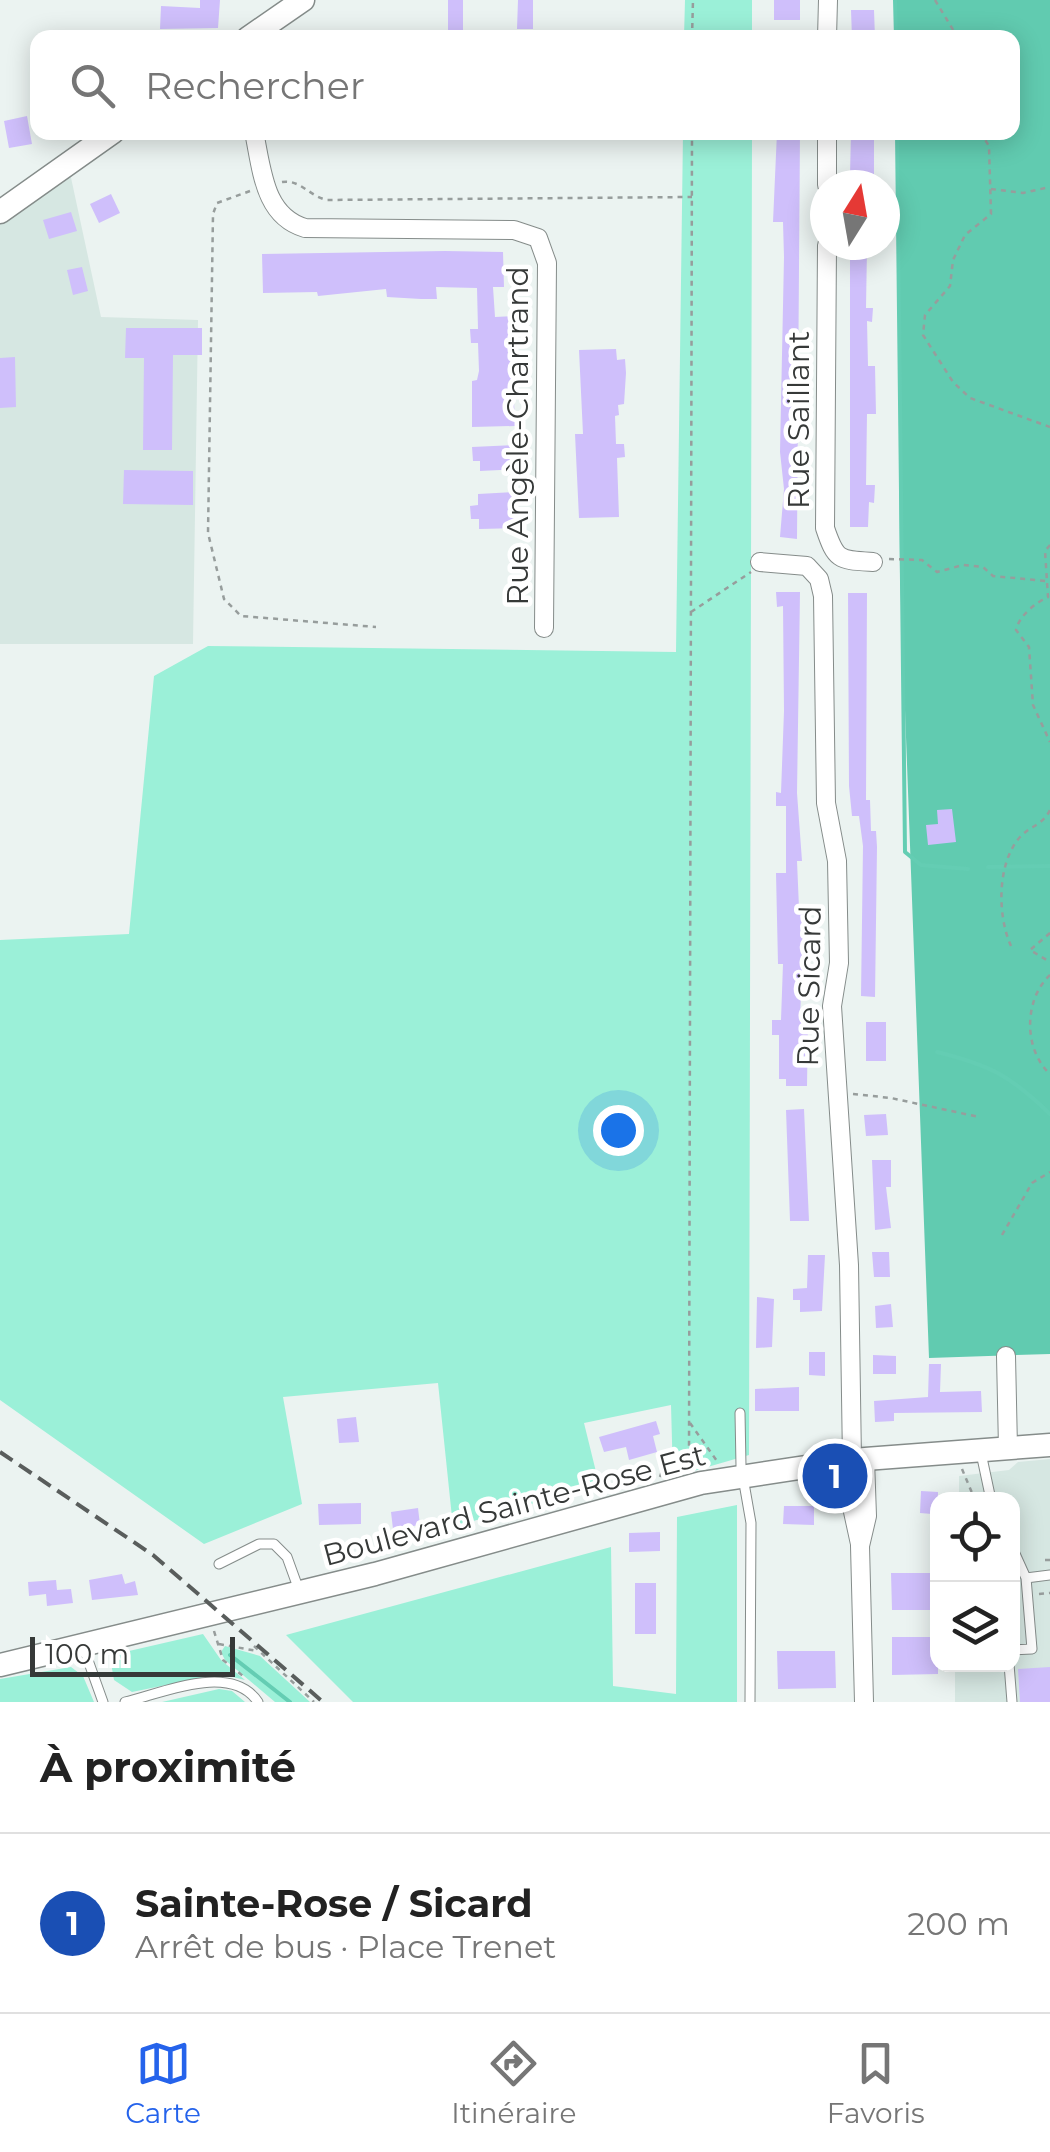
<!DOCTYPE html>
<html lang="fr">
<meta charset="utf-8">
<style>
:root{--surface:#fff;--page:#f6f6f6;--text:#222;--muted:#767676;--line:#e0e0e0;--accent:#2563eb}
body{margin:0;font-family:Montserrat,sans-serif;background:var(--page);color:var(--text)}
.controls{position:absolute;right:30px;bottom:30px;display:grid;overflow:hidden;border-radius:20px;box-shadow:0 5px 25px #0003}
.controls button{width:90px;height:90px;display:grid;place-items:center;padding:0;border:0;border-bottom:2px solid var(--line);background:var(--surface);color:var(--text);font:50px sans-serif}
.compass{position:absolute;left:810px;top:170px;width:90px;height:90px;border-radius:50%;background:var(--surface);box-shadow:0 5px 25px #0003;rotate:11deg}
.scale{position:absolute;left:30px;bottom:25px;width:205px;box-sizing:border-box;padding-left:10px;border:5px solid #363938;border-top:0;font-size:28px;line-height:35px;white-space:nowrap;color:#363938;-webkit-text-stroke:8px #fff;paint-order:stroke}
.you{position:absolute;left:618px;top:1130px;width:35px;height:35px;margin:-25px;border:8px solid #fff;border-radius:50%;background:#1a73e8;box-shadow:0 0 0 15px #1a73e833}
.badge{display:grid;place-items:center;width:65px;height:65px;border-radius:50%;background:var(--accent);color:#fff;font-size:32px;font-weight:700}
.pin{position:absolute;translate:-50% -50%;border:5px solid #fff;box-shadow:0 2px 10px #0006}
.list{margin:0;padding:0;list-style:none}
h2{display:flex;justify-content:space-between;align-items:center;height:130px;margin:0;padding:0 40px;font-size:42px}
h2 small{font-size:32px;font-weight:400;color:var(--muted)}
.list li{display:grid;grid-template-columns:65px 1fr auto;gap:30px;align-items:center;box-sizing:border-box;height:180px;padding:0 40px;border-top:2px solid var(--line)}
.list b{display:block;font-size:38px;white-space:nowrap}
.list p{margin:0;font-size:32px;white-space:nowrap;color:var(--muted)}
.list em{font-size:32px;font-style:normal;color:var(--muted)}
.icon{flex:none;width:55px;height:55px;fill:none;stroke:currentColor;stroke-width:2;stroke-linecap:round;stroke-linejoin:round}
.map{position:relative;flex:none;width:1050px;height:1702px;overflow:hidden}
.search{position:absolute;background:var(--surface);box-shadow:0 5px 25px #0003;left:30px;right:30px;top:30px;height:110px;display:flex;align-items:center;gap:25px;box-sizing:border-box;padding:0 35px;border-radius:20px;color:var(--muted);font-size:38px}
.sheet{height:310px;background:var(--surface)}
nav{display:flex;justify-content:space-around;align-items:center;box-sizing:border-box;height:140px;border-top:2px solid var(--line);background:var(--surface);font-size:28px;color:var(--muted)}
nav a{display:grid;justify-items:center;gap:5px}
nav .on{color:var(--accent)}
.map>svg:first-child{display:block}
.built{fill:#d6e7e2}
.green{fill:#9bf0d8}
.forest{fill:#61cbb0}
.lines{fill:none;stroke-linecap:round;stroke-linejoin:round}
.stream{stroke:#64cdb3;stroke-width:4}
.building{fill:#cfbffb}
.lane-casing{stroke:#858c8a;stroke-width:11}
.street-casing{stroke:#858c8a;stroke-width:20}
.secondary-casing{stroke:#858c8a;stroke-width:25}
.path{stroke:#979d9c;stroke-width:2.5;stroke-dasharray:5 5;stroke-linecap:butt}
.lane{stroke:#fff;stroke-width:9}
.street{stroke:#fff;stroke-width:18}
.secondary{stroke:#fff;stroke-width:22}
.rail{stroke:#595d5c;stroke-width:4;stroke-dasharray:15 8;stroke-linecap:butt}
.labels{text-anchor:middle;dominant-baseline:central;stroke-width:9;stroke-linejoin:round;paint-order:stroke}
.street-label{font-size:30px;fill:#363938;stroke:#fff}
</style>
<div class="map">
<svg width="1050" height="1702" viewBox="0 0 1050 1702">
<rect width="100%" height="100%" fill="#ebf3f1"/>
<!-- built -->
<path class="built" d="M70,173L101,317L198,320L193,644H0V222Z
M1050,1459V1702H955V1665L1012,1664V1500L959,1499V1476L1009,1470L1018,1462Z"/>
<!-- green -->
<path class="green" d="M685,0H752V37H684Z
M683,133H752L749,1455L673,1477L671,1405L584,1423L599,1484L453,1527L438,1383L283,1397L302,1504L204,1544L0,1400V940L129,934L154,676L208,646L676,652Z
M737,1505V1702H353L286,1635L611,1547L613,1686L676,1694L677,1517Z
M203,1634L221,1660L245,1680L220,1674L132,1692L114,1680L111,1663L116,1654Z
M225,1646L260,1656L310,1702H275L225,1660L221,1652Z
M71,1667L83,1676L94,1702H0V1679Z
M219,1689L232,1691L245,1702H162Z"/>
<!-- forest -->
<path class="forest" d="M896,0H1050V1354L929,1358L900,575L897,133L1012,132V38L896,37Z"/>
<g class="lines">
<!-- stream -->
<path class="stream" d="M895,0L896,38
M897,132L905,852L921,865L968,869
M988,867L1050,866
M937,1052C990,1065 1011,1076 1050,1114
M230,1655L290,1702"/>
</g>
<!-- building -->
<path class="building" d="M200,0H220L218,28L160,29L161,6L200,8Z
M448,0H463V38H448Z
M518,0H533V29H517Z
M774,0H800V20H774Z
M851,10H874L875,38H852Z
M27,116L32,144L9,148L4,121Z
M777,132H800L797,539L780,537L784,489L780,452L784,257L783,222H773Z
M851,132H874V175H850Z
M111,194L120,213L99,223L90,204Z
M71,212L77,231L49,239L43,220Z
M850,249H867L866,308H873L872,322L867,321L868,366H875L876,414H867L866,485H875L874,503L869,502L868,527H850Z
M445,251L503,252L504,287H493L495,317L516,316L517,352L512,353L515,426L472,427V381L477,380L479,371L478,343H471L470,329H478L477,288L436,287L437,299H421L387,297L386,289L318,296L317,292L263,293L262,254Z
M82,267L88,291L73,295L67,270Z
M126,328H202V355H173L172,450H143L144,358H125Z
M616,349L617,360L625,359L626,373L624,404L618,405L619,415L615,416L616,444H624L625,457L617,458L619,517L579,518L575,434H583L579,350Z
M15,357L16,407L0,408V358Z
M516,445L517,469L480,471V461H473L472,447Z
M124,470L193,471V505L123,504Z
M514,492L515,528L479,529V519H471L470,506L478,505V494Z
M776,592H800L797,793L802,861H797L799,908H804L800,1020H808L807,1086H786V1079H779V1035H772V1020H781L783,964H778L776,873H786V806H776V792L781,793L784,711L783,606L777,607Z
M848,593H867L866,800H870L871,831H876L877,847L875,997L861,996L863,846L859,816H852L849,786Z
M952,809L956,842L928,845L926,825L938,824L937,810Z
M866,1022H886V1061H866Z
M804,1109L809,1221H790L786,1110Z
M886,1114L888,1135L866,1136L864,1115Z
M872,1160H891V1187H886L891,1228L875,1230Z
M872,1252H889L890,1277H874Z
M808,1255H825L822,1311L800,1312V1300H793V1289L807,1288Z
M757,1297L774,1299L772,1347L756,1348Z
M891,1304L893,1327L876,1328L875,1306Z
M809,1352H825V1376L809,1375Z
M873,1355L896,1356V1374H873Z
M929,1364H941L940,1392L981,1391L982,1412L894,1413V1421L875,1422L874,1401L928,1397Z
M799,1387V1411H755V1389Z
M356,1417L359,1442L339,1443L337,1419Z
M656,1421L660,1434L653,1436L657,1452L629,1460L626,1447L604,1452L599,1437Z
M921,1491L938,1492V1507H932V1514L920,1513Z
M361,1503V1524L319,1525L318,1504Z
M784,1506H814V1525L783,1524Z
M418,1508L420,1525L393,1529L391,1512Z
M660,1532V1551L629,1552V1533Z
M891,1573H938V1610H892Z
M122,1574L125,1584L135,1581L138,1595L92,1600L89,1580Z
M56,1580L57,1590L71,1589L73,1603L47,1606L46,1594L29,1596L28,1582Z
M635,1583H656V1634H635Z
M892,1637H938V1674L892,1675Z
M777,1651H835L836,1688L778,1689Z
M1050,1667V1702H1020L1018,1669Z"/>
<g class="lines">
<defs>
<path id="lane" d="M740,1413L741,1466L751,1523L750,1702
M981,1453L991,1500
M1012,1547L1026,1578L1032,1649L1012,1650
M219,1564L259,1544H274L287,1557L300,1593
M1026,1578L1050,1575
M84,1649L103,1702
M1009,1664L1012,1702
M125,1702C163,1693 231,1662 258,1702"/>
<path id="street" d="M827,38L828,0
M254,132C262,170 264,216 305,228L514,230L538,238L547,263L544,628
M827,185V132
M827,245L825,528C836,561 839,560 873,562
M760,562L807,566L819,579L823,596L826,803L837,861L839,963L832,1006L849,1265L852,1460
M1006,1356L1008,1448
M842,1461L860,1544
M864,1702L860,1546L867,1516L865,1459"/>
<path id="secondary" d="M248,38L303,0
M0,212L113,132
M0,1665L375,1574L701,1483L852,1460L1050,1445"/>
</defs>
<!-- lane casing -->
<use href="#lane" class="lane-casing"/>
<!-- street casing -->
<use href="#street" class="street-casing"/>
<!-- secondary casing -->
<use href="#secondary" class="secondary-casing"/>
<!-- path -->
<path class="path" d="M935,0L958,38
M692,38L693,0
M980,132L989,146L991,214L965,235L953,260L950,286L925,315L923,335L953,382L970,398L1050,427
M282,182C300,179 309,196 327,200L692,197
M991,189L1023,193L1050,187
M250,191L217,203L213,214L208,533L224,599L241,616L376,627
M1050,545L1045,551L1048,597C1035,603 1019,616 1016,630L1029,647L1033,705L1050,742
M889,559L922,560L937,572L963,565L983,567L993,576L1046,581
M691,612L751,572
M1050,933L1030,950L1050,962
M1011,946C997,915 997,863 1020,837C1030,826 1043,825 1050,810
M1050,975C1024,999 1023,1049 1050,1074
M853,1094L891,1098L979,1117
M1002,1235L1032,1183L1050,1172
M690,1423L717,1461
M962,1469L975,1500
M660,1477L662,1471L686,1464L689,1454L692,132
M1045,1560H1050
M1039,1594L1050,1593
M214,1631L223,1660L243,1676
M219,1644L257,1651
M254,1646L314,1702"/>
<!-- lane -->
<use href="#lane" class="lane"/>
<!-- street -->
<use href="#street" class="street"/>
<!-- secondary -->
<use href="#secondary" class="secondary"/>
<!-- rail -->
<path class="rail" d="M0,1452L153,1555L323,1702"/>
</g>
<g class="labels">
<!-- street labels -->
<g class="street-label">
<text transform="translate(798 420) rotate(-90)">Rue Saillant</text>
<text transform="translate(517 436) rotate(-90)">Rue Angèle-Chartrand</text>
<text transform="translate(809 986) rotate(-89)">Rue Sicard</text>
<text transform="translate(514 1505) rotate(-15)">Boulevard Sainte-Rose Est</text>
</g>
</g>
</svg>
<div class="controls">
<button><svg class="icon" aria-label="locate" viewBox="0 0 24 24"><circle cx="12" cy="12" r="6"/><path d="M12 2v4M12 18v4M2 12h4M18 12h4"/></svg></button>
<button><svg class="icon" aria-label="layers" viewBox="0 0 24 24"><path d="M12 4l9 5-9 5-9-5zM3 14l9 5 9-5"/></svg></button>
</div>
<svg class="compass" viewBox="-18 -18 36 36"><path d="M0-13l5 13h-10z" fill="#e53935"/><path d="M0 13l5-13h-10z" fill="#767676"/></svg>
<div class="scale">100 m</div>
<div class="you"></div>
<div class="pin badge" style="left:835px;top:1476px;background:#1a4fb4">1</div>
<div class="search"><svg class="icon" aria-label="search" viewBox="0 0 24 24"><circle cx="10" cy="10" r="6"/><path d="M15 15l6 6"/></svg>Rechercher</div>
</div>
<section class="sheet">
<h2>À proximité<small></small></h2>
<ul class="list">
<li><span class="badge" style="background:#1a4fb4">1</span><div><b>Sainte-Rose / Sicard</b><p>Arrêt de bus · Place Trenet</p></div><em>200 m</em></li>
</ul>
</section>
<nav>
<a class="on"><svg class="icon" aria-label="map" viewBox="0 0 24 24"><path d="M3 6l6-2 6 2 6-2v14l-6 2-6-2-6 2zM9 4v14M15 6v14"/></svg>Carte</a>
<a><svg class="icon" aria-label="directions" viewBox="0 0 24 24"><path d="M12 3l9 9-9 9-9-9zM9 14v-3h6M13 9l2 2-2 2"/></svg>Itinéraire</a>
<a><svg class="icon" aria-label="saved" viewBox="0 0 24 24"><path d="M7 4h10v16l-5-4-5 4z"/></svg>Favoris</a>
</nav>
